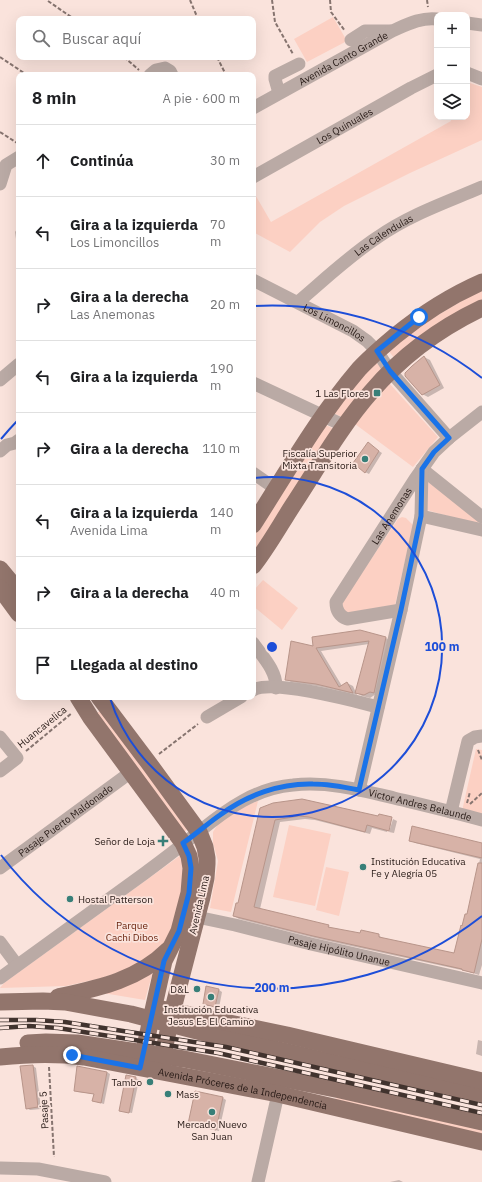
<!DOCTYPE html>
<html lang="es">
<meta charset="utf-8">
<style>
:root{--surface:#fff;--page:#f2f2f2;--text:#202124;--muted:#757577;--line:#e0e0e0}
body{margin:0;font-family:"IBM Plex Sans",sans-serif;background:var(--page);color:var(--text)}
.controls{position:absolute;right:12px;top:12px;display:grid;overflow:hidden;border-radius:8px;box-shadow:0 4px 16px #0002}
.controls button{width:36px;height:36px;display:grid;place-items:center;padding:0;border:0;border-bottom:1px solid var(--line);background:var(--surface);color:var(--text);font:20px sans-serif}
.stop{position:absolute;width:12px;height:12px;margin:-9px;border:3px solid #1a73e8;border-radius:50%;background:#fff}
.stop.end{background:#1a73e8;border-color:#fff;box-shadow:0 1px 4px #0008}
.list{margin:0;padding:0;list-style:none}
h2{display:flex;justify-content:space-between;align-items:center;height:52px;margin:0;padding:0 16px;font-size:17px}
h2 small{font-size:13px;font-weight:400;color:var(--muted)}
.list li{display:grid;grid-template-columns:26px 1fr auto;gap:12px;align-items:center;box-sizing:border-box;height:72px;padding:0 16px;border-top:1px solid var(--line)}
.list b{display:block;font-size:15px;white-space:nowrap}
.list p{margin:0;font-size:13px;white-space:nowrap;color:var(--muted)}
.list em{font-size:13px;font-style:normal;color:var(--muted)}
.icon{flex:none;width:22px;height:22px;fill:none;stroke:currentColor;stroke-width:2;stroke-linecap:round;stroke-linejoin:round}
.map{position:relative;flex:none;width:482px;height:1182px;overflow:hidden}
.search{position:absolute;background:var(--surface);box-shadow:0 4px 16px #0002;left:16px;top:16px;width:240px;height:44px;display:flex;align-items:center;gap:10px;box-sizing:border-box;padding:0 14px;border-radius:8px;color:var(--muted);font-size:15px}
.panel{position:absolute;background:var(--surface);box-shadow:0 4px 16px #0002;left:16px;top:72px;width:240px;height:628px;border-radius:8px}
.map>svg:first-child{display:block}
.green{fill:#fcd0c3}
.shadow{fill:#0003}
.building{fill:#d7b2a7;stroke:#b8958a}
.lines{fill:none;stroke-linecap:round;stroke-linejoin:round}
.path{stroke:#86746f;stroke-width:2;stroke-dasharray:4 2;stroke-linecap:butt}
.minor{stroke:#baaaa5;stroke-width:13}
.major{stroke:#92756c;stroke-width:17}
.rail-casing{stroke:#41332e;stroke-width:4.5}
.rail{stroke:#fae3dc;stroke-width:3;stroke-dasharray:9;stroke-linecap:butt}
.route{stroke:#1a73e8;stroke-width:5}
.ring{fill:none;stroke:#1d4ed8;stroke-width:2}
.poi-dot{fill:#387f78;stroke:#fae3dc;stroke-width:1.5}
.labels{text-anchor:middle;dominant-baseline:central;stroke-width:3.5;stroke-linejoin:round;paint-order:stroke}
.street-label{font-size:10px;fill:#261915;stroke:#fae3dc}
.poi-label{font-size:10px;fill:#261915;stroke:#fae3dc;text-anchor:end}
.park-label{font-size:10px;fill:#661f09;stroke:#fae3dc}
.centre{fill:#1d4ed8;stroke:#fae3dc;stroke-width:2}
.ring-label{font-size:12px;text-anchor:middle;font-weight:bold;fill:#1d4ed8;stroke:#fae3dc;stroke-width:3.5;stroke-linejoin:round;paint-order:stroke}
</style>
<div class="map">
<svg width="482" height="1182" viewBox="0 0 482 1182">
<rect width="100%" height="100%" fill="#fae3dc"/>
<!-- green -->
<path class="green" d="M333,17L347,41L307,62L294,39Z
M467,82L482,87V140L410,173L344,206L320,222L290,252L253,232V191L271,222L451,121L450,117H467Z
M482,289V302L395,359L387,349L401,337Z
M375,361L383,369L342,417L335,414L333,411Z
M389,383L438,437L413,467L355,424Z
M324,426H328L332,428V434L253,553V537Z
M428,482L482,522V526L427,510Z
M402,517L406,518L413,525L395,605L346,613L342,609L343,601L398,519Z
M263,580L298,608L282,630L253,606V591Z
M100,711L188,828L185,831L182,832L97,713Z
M476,749L482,750V815L462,811Z
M258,801L231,912L210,908L218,861L213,843V832L218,824L243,806Z
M289,825L331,834L315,906L273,897Z
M181,855L183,867L182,895L168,940L144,963L102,978L66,986L0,988L4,983Z
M326,867L349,872L339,916L316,910Z
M153,971L145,1000L97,992Z
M345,1095L482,1128V1137L332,1100Z"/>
<!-- shadow -->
<path class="shadow" d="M19,226V241L16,239L15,232Z
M424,357L430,360L444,388L428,397L422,394Z
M371,446L382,453L369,474L365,472Z
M360,631L386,638L391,641L376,694L370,698L362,696L357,693L369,644L321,651L342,686L347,683L353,686L357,695L322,687L291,682L286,679L314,647Z
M261,809L391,818L387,832L372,828L370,834L315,820L305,819L280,822L260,909L328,926L333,929L361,934L378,935L384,939L455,954L468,916L480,859L415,843L410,840L482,844V965L479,975L466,971L319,939L239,919L234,916L239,904Z
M393,819L397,821L394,833L389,832Z
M219,990L222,992L219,1008L207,1006L204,1004Z
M478,1040L482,1041V1056L476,1054Z
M33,1066L36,1068L41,1109L30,1110L27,1108Z
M107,1072L110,1074L104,1104L93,1101L94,1094L78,1092L75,1090Z
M136,1078L139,1080L132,1113L122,1111V1112L120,1111Z
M196,1092L223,1098L226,1100L219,1131L192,1125L189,1123Z
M399,1180L403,1182H390Z"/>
<!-- building -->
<path class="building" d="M424,356L440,385L422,395L405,376V373L412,366Z
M368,442L379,451L365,473L353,463Z
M360,630L386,637L374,693L370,692L364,695L355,693L369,641L316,648L339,687L347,682L353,693L316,684L285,680L291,641L313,646L312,637Z
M302,799L378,816L379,814L392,817L389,831L367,825L365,832L309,817L299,816L275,820L254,907L329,925L328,927L360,933L361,930L379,934V937L454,953L461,925L462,926L465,914H467L478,863H482V939L474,973L462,970V969L313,936L233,916L236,903H238L260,808L273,803Z
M412,826L482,843V858L409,841Z
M206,986L219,989L215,1007L203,1004Z
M33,1065L38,1107L26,1109L20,1066Z
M77,1066L107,1072L101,1103L92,1101L94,1094L74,1091Z
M126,1075L136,1077L129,1113L119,1111Z
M195,1091L223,1097L216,1130L188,1124Z"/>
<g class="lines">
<!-- path -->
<path class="path" d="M190,0L198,19
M272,0L275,22L293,54
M330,0L331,12L345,31
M427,0L428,7
M48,1L74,19
M0,57L27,75
M124,57L139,70
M217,57L226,75
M0,132L17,143L18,145
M478,750L482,760
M26,751L72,713
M159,754L198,724
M467,803L470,792
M470,804L482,793
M49,1067L54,1157"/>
<!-- minor -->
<g class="minor">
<path d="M467,23L482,25"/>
<path d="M351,40L365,31H390"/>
<path d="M467,73L482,79"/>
<path d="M150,75L156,70L165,68L170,71L172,75"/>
<path d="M279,93L275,79V76L299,64"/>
<path id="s1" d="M253,108L392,31C406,25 421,17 437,19"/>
<path id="s2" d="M253,177L411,88L437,75"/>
<path d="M0,184L6,165L19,157"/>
<path id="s3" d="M253,280L353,331L367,341L377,351L390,371L449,438"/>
<path id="s4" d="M298,302C324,280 349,256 378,237C409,215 447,202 482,187"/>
<path d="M0,380L19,364"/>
<path d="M253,383L345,426"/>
<path d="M0,451L7,445L15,443L19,440"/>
<path d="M422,469L482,517"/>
<path d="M253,473L276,489"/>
<path d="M421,516L482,530"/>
<path id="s5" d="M401,610L347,619C339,616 336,610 336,602L415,479L434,452L449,438L482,412"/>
<path d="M253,643C262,656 277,671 276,688"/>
<path d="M253,690C273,679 354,701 378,707"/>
<path d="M207,717L241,697"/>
<path d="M0,737L17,758L0,771"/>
<path d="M359,790L401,610L421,516L422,469"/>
<path d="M451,812L468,741L475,737L482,736"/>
<path id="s6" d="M0,868L131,772"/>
<path id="s7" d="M197,917L235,925L311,944L482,983"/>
<path d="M0,942L17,965"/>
<path id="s8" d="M0,978C48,943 96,908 145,873C163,860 182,845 200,831C227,809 256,788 293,785C327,781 361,790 394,798C423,805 453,812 482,820"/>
<path d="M0,1168L38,1169L105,1182"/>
<path d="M258,1182L278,1094"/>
</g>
<!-- major -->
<g class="major">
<path d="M253,525C287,472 318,417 359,369C370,357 382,347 395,336C422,314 450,296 482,282"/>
<path d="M253,566C268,547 280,525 293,505C318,467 341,426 371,392C401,357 440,328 482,308"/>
<path d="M0,569L19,592"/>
<path d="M0,588L19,614"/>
<path d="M78,697L91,718L183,843L189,856L191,868L189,893L179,931L164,961L141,1064"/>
<path d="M99,697L148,762L199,832L205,847L207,858V864L206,878L202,897L175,1001L160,1067"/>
<path d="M58,997C99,988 138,980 168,950"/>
<path d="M0,1002L43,1001L65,1002L131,1014L150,1019L205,1033L482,1097"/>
<path d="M162,1009L287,1035L482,1081"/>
<path d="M28,1043L46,1042L77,1043L184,1059L340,1090L482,1122"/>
<path id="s9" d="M0,1057C28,1054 56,1053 84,1057L278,1094L482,1142"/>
</g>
<defs>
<path id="rail" d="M0,1020H36L65,1022L226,1047L482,1105
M0,1028L29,1026L58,1028L218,1053L482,1113"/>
</defs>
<!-- rail casing -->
<use href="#rail" class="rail-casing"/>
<!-- rail -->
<use href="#rail" class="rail"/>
</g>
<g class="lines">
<!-- route -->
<path class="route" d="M72,1055L140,1068L164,961L179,931L189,893L191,868L189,856L183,843C196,834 207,824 220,815C247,795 280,783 313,784C329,784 344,787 359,790L401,610L421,516L422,469L434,452L449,438L390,371L377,351L419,317"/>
</g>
<!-- distance rings -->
<g class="ring">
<path d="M254 478A170 170 0 1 1 110 698"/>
<path d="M482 916A341 341 0 0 1 1 855M1 439A341 341 0 0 1 19 419M254 306A341 341 0 0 1 482 378"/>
</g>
<!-- markers -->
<g class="poi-dot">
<rect x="373" y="389" width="8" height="8" rx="2"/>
<circle cx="365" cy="459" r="4"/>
<path d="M161 835h4v4h4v4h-4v4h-4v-4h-4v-4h4z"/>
<circle cx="363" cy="867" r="4"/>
<circle cx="70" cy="899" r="4"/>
<circle cx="197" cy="989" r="4"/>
<circle cx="211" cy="997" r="4"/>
<circle cx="150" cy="1082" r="4"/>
<circle cx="168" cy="1094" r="4"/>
<circle cx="212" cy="1112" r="4"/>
</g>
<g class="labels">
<!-- street labels -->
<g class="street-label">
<text stroke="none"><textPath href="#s1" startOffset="103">Avenida Canto Grande</textPath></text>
<text stroke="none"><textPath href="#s2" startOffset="105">Los Quinuales</textPath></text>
<text stroke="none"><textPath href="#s4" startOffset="109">Las Calendulas</textPath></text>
<text stroke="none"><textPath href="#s3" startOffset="92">Los Limoncillos</textPath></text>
<text stroke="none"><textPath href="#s5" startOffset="179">Las Anemonas</textPath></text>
<text transform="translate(42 727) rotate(-39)">Huancavelica</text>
<text stroke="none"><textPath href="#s8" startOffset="483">Victor Andres Belaunde</textPath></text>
<text stroke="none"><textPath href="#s6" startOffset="81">Pasaje Puerto Maldonado</textPath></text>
<text transform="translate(199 905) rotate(-77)">Avenida Lima</text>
<text stroke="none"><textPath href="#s7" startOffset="146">Pasaje Hipólito Unanue</textPath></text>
<text stroke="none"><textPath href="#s9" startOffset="246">Avenida Próceres de la Independencia</textPath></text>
<text transform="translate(44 1110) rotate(-93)">Pasaje 5</text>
</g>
<!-- poi labels -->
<g class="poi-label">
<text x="369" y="393">1 Las Flores</text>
<text x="357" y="453">Fiscalía Superior<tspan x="357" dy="12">Mixta Transitoria</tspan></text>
<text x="155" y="841">Señor de Loja</text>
<text x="371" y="861" text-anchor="start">Institución Educativa<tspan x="371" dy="12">Fe y Alegría 05</tspan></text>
<text x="78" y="899" text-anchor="start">Hostal Patterson</text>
<text x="189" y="989">D&amp;L</text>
<text x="211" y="1009" text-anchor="middle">Institución Educativa<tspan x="211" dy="12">Jesus Es El Camino</tspan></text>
<text x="142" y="1082">Tambo</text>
<text x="176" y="1094" text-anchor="start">Mass</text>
<text x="212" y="1124" text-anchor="middle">Mercado Nuevo<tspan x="212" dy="12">San Juan</tspan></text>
</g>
<!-- park labels -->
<g class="park-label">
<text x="132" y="925">Parque<tspan x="132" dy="12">Cachi Dibos</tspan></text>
</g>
</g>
<circle cx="272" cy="647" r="6" class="centre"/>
<g class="ring-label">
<text x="442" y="651">100 m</text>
<text x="272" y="992">200 m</text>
</g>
</svg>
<div class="controls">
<button>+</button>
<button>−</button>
<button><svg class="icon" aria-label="layers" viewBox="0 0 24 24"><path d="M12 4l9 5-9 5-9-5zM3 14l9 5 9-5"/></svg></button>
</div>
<div class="stop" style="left:419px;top:317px"></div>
<div class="stop end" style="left:72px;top:1055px"></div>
<div class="search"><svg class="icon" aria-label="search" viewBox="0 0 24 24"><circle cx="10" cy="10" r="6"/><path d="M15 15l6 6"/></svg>Buscar aquí</div>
<section class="panel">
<h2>8 min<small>A pie · 600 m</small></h2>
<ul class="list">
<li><svg class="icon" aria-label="ahead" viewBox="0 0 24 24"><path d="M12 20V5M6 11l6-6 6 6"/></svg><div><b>Continúa</b></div><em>30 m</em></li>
<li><svg class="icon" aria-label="left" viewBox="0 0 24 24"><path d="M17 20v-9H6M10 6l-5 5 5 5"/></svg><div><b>Gira a la izquierda</b><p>Los Limoncillos</p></div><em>70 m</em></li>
<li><svg class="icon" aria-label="right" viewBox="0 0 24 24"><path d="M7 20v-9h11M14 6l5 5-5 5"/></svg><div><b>Gira a la derecha</b><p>Las Anemonas</p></div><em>20 m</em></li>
<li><svg class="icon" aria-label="left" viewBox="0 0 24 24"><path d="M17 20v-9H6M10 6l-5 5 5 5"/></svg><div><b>Gira a la izquierda</b></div><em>190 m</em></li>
<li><svg class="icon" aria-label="right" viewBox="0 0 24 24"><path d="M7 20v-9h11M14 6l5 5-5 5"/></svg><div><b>Gira a la derecha</b></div><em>110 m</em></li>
<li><svg class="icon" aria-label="left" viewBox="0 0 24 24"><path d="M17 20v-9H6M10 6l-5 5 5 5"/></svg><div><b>Gira a la izquierda</b><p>Avenida Lima</p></div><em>140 m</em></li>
<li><svg class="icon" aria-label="right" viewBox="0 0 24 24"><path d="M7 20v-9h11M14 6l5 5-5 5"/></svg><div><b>Gira a la derecha</b></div><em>40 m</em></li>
<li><svg class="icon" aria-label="arrive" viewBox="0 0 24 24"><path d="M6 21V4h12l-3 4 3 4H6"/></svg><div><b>Llegada al destino</b></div></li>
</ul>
</section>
</div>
